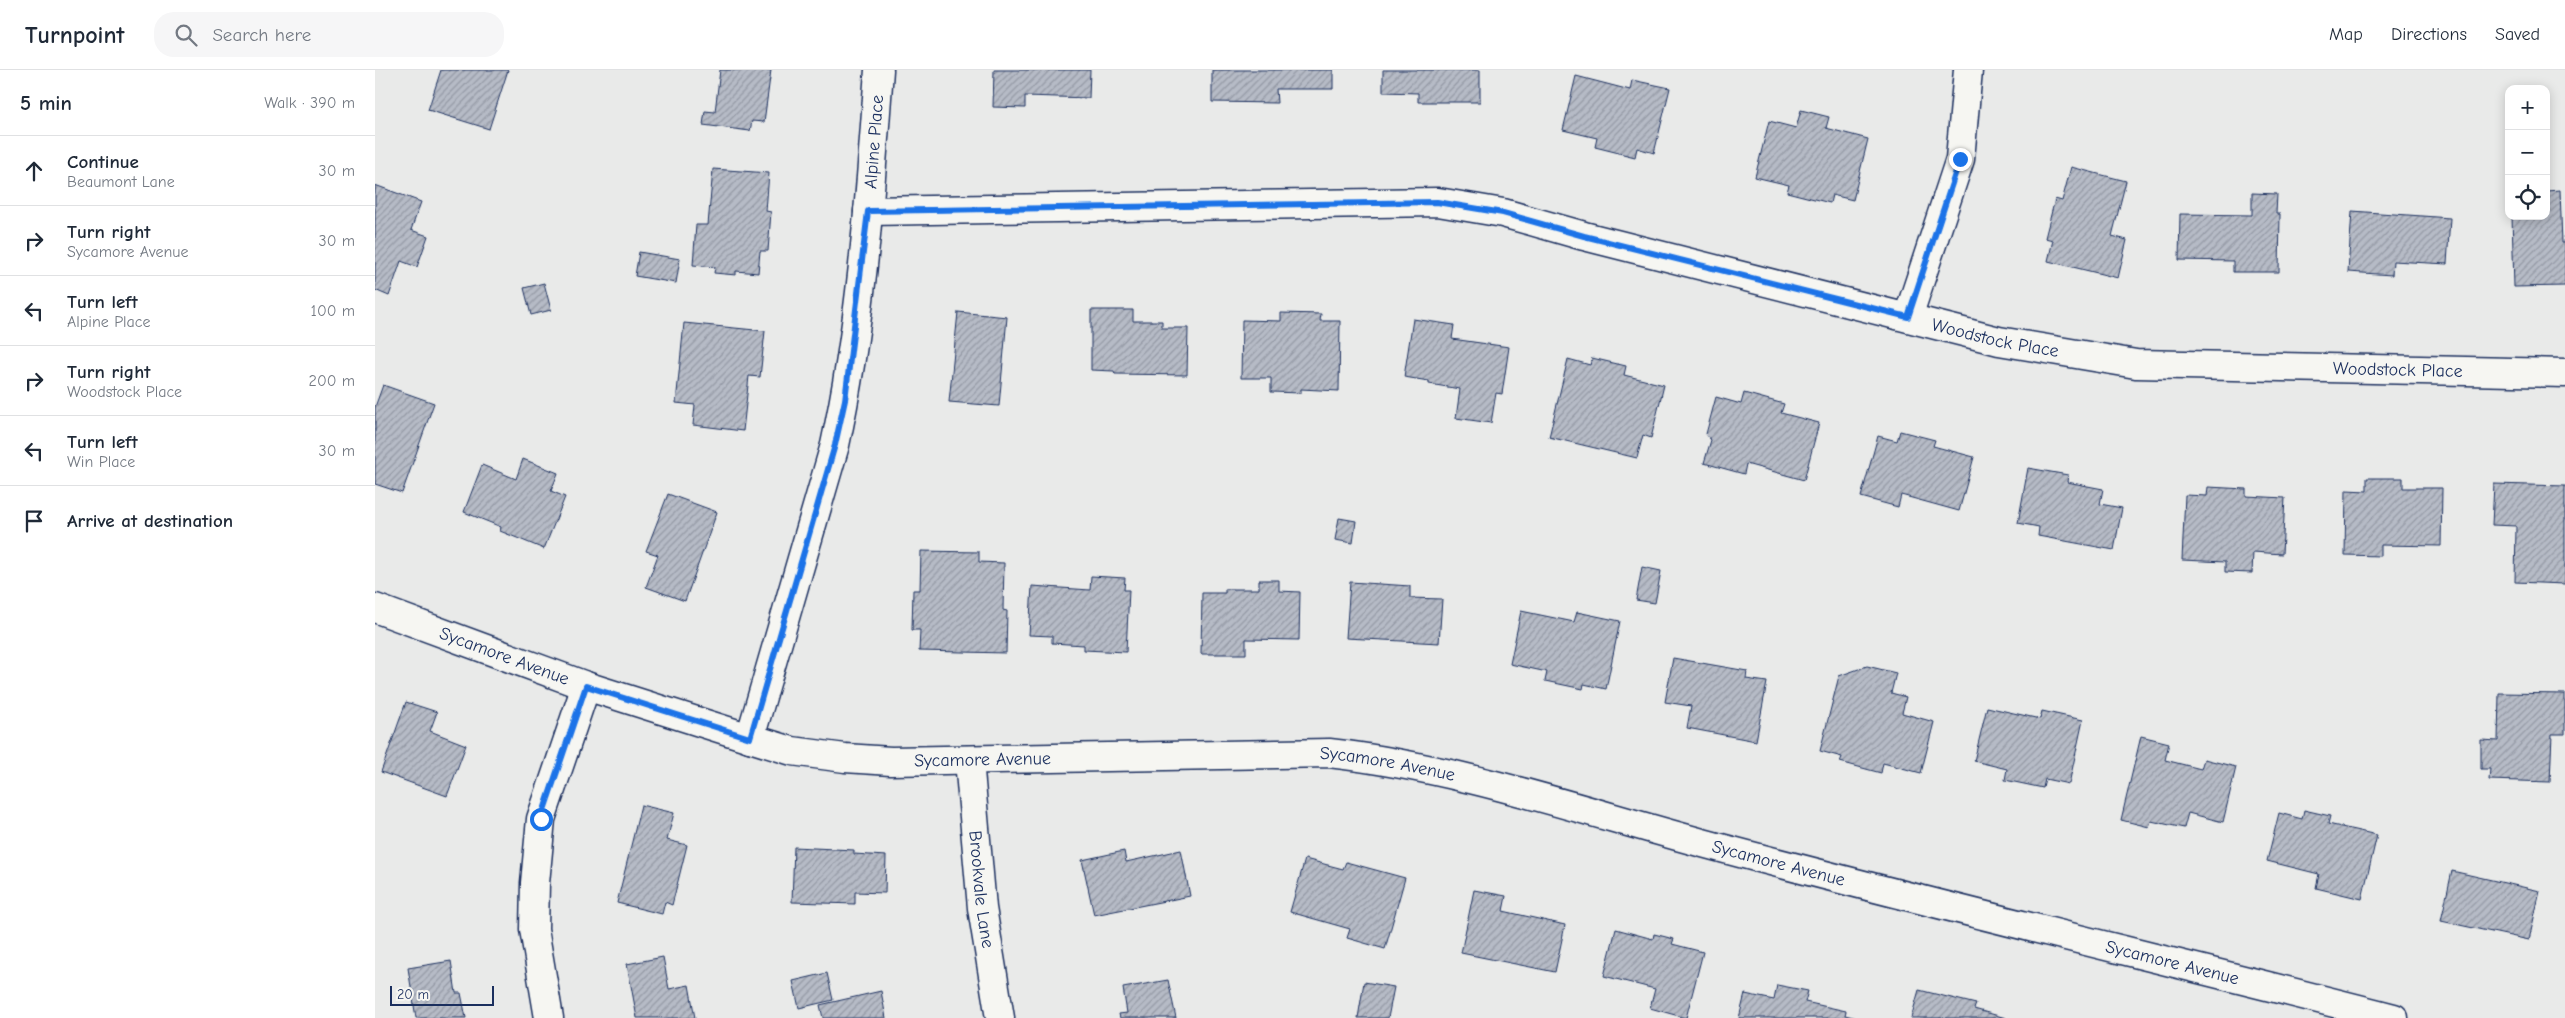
<!DOCTYPE html>
<meta charset="utf-8">
<style>
:root{--surface:#fff;--page:#f6f6f7;--text:#1f2937;--muted:#747a83;--line:#e0e1e3}
body{margin:0;font-family:"Comic Neue",sans-serif;background:var(--page);color:var(--text)}
.controls{position:absolute;right:15px;top:15px;display:grid;overflow:hidden;border-radius:10px;box-shadow:0 2px 12px #0003}
.controls button{width:45px;height:45px;display:grid;place-items:center;padding:0;border:0;border-bottom:1px solid var(--line);background:var(--surface);color:var(--text);font:25px sans-serif}
.scale{position:absolute;left:15px;bottom:12px;width:104px;box-sizing:border-box;padding-left:5px;border:2px solid #1b2f5e;border-top:0;font-size:14px;line-height:18px;white-space:nowrap;color:#1b2f5e;-webkit-text-stroke:4px #f6f6f2;paint-order:stroke}
.stop{position:absolute;width:15px;height:15px;margin:-11px;border:4px solid #1a73e8;border-radius:50%;background:#fff}
.stop.end{background:#1a73e8;border-color:#fff;box-shadow:0 1px 5px #0008}
.list{margin:0;padding:0;list-style:none}
h2{display:flex;justify-content:space-between;align-items:center;height:65px;margin:0;padding:0 20px;font-size:21px}
h2 small{font-size:16px;font-weight:400;color:var(--muted)}
.list li{display:grid;grid-template-columns:32px 1fr auto;gap:15px;align-items:center;box-sizing:border-box;height:70px;padding:0 20px;border-top:1px solid var(--line)}
.list b{display:block;font-size:19px;white-space:nowrap}
.list p{margin:0;font-size:16px;white-space:nowrap;color:var(--muted)}
.list em{font-size:16px;font-style:normal;color:var(--muted)}
.icon{flex:none;width:28px;height:28px;fill:none;stroke:currentColor;stroke-width:2;stroke-linecap:round;stroke-linejoin:round}
.map{position:relative;flex:none;width:2190px;height:948px;overflow:hidden}
header{display:flex;align-items:center;gap:30px;box-sizing:border-box;height:70px;padding:0 25px;background:var(--surface);border-bottom:1px solid var(--line)}
header strong{font-size:24px}
nav{display:flex;gap:28px;margin-inline-start:auto;font-size:18px}
.search{width:350px;height:45px;background:var(--page);display:flex;align-items:center;gap:12px;box-sizing:border-box;padding:0 18px;border-radius:20px;color:var(--muted);font-size:19px}
main{display:flex}
aside{flex:1;background:var(--surface)}
.map>svg:first-child{display:block}
.building{fill:url(#building-hatch);stroke:#1b2f5e}
.lines{fill:none;stroke-linecap:round;stroke-linejoin:round}
.minor-casing{stroke:#1b2f5e;stroke-width:31}
.minor{stroke:#f6f6f2;stroke-width:28}
.route{stroke:#1a73e8;stroke-width:6}
.labels{text-anchor:middle;dominant-baseline:central;stroke-width:5;stroke-linejoin:round;paint-order:stroke}
.street-label{font-size:18px;fill:#1b2f5e;stroke:#f6f6f2}
</style>
<header>
<strong>Turnpoint</strong>
<div class="search"><svg class="icon" aria-label="search" viewBox="0 0 24 24"><circle cx="10" cy="10" r="6"/><path d="M15 15l6 6"/></svg>Search here</div>
<nav><a>Map</a><a>Directions</a><a>Saved</a></nav>
</header>
<main>
<aside>
<h2>5 min<small>Walk · 390 m</small></h2>
<ul class="list">
<li><svg class="icon" aria-label="ahead" viewBox="0 0 24 24"><path d="M12 20V5M6 11l6-6 6 6"/></svg><div><b>Continue</b><p>Beaumont Lane</p></div><em>30 m</em></li>
<li><svg class="icon" aria-label="right" viewBox="0 0 24 24"><path d="M7 20v-9h11M14 6l5 5-5 5"/></svg><div><b>Turn right</b><p>Sycamore Avenue</p></div><em>30 m</em></li>
<li><svg class="icon" aria-label="left" viewBox="0 0 24 24"><path d="M17 20v-9H6M10 6l-5 5 5 5"/></svg><div><b>Turn left</b><p>Alpine Place</p></div><em>100 m</em></li>
<li><svg class="icon" aria-label="right" viewBox="0 0 24 24"><path d="M7 20v-9h11M14 6l5 5-5 5"/></svg><div><b>Turn right</b><p>Woodstock Place</p></div><em>200 m</em></li>
<li><svg class="icon" aria-label="left" viewBox="0 0 24 24"><path d="M17 20v-9H6M10 6l-5 5 5 5"/></svg><div><b>Turn left</b><p>Win Place</p></div><em>30 m</em></li>
<li><svg class="icon" aria-label="arrive" viewBox="0 0 24 24"><path d="M6 21V4h12l-3 4 3 4H6"/></svg><div><b>Arrive at destination</b></div></li>
</ul>
</aside>
<div class="map">
<svg width="2190" height="948" viewBox="0 0 2190 948">
<defs>
<pattern id="building-hatch" width="6" height="6" patternUnits="userSpaceOnUse" patternTransform="scale(1.25)"><rect width="6" height="6" fill="#b6bbc6"/><path d="M-1 1l2-2M0 6l6-6M5 7l2-2" fill="none" stroke="#9398a4"/></pattern>
</defs>
<rect width="100%" height="100%" fill="#e9eae9"/>
<filter id="ink" filterUnits="userSpaceOnUse"><feTurbulence type="fractalNoise" baseFrequency=".02" numOctaves="2"/><feDisplacementMap in="SourceGraphic" scale="10" xChannelSelector="R" yChannelSelector="G"/><feConvolveMatrix kernelMatrix="1 2 1 2 8 2 1 2 1" color-interpolation-filters="sRGB"/></filter>
<g filter="url(#ink)">
<!-- building -->
<path class="building" d="M66,0H133L114,59L53,40Z
M345,0H396L389,52L377,51L375,61L328,55L330,41L340,42Z
M619,0H715L714,28L650,26V38L618,37Z
M837,0H958V19H901L902,33L837,32Z
M1008,0H1105V32H1043V23L1008,22Z
M1201,6L1255,20L1257,10L1295,18L1279,83L1262,78L1260,87L1220,77L1222,68L1188,60Z
M1426,40L1454,47L1451,58L1493,69L1478,130L1457,125L1455,133L1412,122L1414,115L1380,107L1394,51L1421,58Z
M1696,97L1751,111L1737,166L1752,170L1743,208L1673,191L1678,170L1670,168L1680,129L1687,131Z
M338,99L394,103L391,141L396,142L393,181H385L383,203L361,201V205L339,203L340,197L318,195L321,155H333Z
M0,115L46,132L36,160L53,166L42,197L26,191L14,226L0,220Z
M2185,120L2187,173H2190V216L2139,217L2137,146H2171V121Z
M1877,123L1902,124L1901,144H1905L1904,202H1858V191L1804,190L1805,144L1877,145Z
M1977,141L2075,148L2072,194L2018,191L2017,205L1973,202Z
M264,182L305,189L301,213L260,206Z
M169,213L176,240L156,245L149,218Z
M716,240H758V251H787V258H813L812,305L740,304L739,301L716,300Z
M583,242L632,247L624,336L574,332Z
M906,243L946,244L945,251H965L964,321L926,319V323L896,322V308H866L867,250L906,251Z
M1038,249L1079,255L1077,269L1134,277L1127,324L1121,323L1116,353L1081,348L1085,319L1054,314V311L1029,307Z
M309,253L390,261L385,307L374,306L368,361L318,355L320,335L301,333Z
M1217,288L1251,296L1249,305L1289,315L1276,368L1268,365L1262,388L1174,367L1193,289L1215,295Z
M8,315L59,333L27,423L0,414V337Z
M1369,323L1409,334L1406,343L1444,353L1429,410L1371,394L1369,404L1329,393L1336,370L1331,364L1341,327L1366,334Z
M1525,361L1560,370L1558,376L1599,387L1584,441L1526,425L1523,437L1486,427L1503,366L1522,371Z
M148,389L183,403L176,421L190,427L169,479L125,461L126,457L89,442L107,395L141,409Z
M1653,398L1693,405L1692,412L1728,419L1725,434L1747,438L1739,480L1663,466L1664,457L1643,453Z
M1992,408H2028V418H2067L2066,476L2006,475V486L1970,485L1971,420L1992,421Z
M2119,414L2190,416V514L2140,512L2141,456L2117,455Z
M1833,417L1871,419V426L1910,428L1907,484L1878,482L1877,503L1850,502V492L1807,490L1810,425L1832,426Z
M293,424L342,442L310,531L271,517L283,485L271,481Z
M964,448L981,451L978,473L960,470Z
M546,481L604,482V492L629,493L628,540L632,541L631,583L544,581L545,560H537L538,520H545Z
M1267,497L1286,501L1280,533L1261,530Z
M716,506L750,508L749,520H754L751,582L709,580V575L677,573V566L654,565L657,516L715,520Z
M884,510H904V521L925,522L924,570L871,569V584H826L827,523H850V519H884Z
M975,512L1035,516V528L1067,529L1064,573L971,568Z
M1146,541L1199,552L1202,542L1245,551L1231,619L1209,614L1208,619L1170,611L1172,602L1135,594Z
M1298,588L1372,601L1371,609L1392,612L1381,671L1312,658L1316,636L1290,632Z
M1492,596L1521,603L1516,623L1531,627L1527,643L1559,652L1546,703L1508,693L1506,703L1465,692L1467,687L1445,681L1464,606Z
M2124,623L2190,624V664H2177L2175,712L2114,710L2115,699H2106V670L2123,671Z
M31,632L62,642L55,661L91,675L72,726L6,702Z
M1612,637L1665,649L1667,641L1708,650L1694,714L1670,709L1668,718L1630,710L1632,699L1599,691Z
M1766,666L1794,673L1790,690L1826,699L1829,689L1861,697L1848,752L1813,743L1809,758L1776,751L1774,757L1746,750Z
M266,735L299,743L292,770L312,775L297,835L290,832L287,844L242,833Z
M1929,740L1955,746L1953,754L2002,765L1987,829L1941,818L1944,804L1892,791L1904,743L1927,749Z
M419,777L479,780V784L511,786L510,823L480,822V834L417,832Z
M806,780L815,826L719,845L707,790L749,781L751,792Z
M930,789L968,799L971,792L1030,808L1010,879L972,868L975,859L915,842Z
M2077,801L2165,821L2154,870L2066,851Z
M1099,820L1131,826L1128,841L1190,855L1180,902L1086,883Z
M1241,859L1278,869L1279,864L1299,869L1297,874L1328,882L1311,948L1275,938L1280,919L1229,906Z
M288,887L294,919L314,915L320,948H262L252,894Z
M76,891L81,923H86L91,948H41L33,898Z
M452,903L458,930L424,938L418,911Z
M793,910L801,948H745L744,944L752,943L748,918Z
M989,912L1019,917L1013,948H983Z
M1402,915L1433,921L1430,932L1471,941L1470,945L1482,948H1364L1370,924L1399,930Z
M1544,920L1601,934L1599,939L1631,948H1536Z
M506,921L511,948H448L445,935Z"/>
<g class="lines">
<defs>
<g id="minor">
<path id="s1" d="M493,141L1063,132L1128,143L1209,166L1624,271L1761,294L2190,303"/>
<path d="M1533,247L1585,89L1593,0"/>
<path id="s2" d="M0,538L211,616L375,668L417,681L470,688L516,691L954,683C1089,698 1219,745 1350,779C1572,838 1796,891 2019,948"/>
<path id="s3" d="M375,668L460,375C487,252 495,125 504,0"/>
<path id="s4" d="M594,690L607,838L625,948"/>
<path d="M174,948L159,859L160,813L166,749L211,616"/>
</g>
</defs>
<!-- minor casing -->
<use href="#minor" class="minor-casing"/>
<!-- minor -->
<use href="#minor" class="minor"/>
</g>
</g>
<g class="lines" filter="url(#ink)">
<!-- route -->
<path class="route" d="M166,749L211,616L375,668L460,375L470,330L493,141L1062,132L1128,143L1209,166L1533,247L1585,89"/>
</g>
<g class="labels">
<!-- street labels -->
<g class="street-label">
<text stroke="none"><textPath href="#s3" startOffset="611">Alpine Place</textPath></text>
<text stroke="none"><textPath href="#s1" startOffset="1144">Woodstock Place</textPath></text>
<text stroke="none"><textPath href="#s1" startOffset="1549">Woodstock Place</textPath></text>
<text stroke="none"><textPath href="#s2" startOffset="138">Sycamore Avenue</textPath></text>
<text stroke="none"><textPath href="#s2" startOffset="632">Sycamore Avenue</textPath></text>
<text stroke="none"><textPath href="#s2" startOffset="1038">Sycamore Avenue</textPath></text>
<text stroke="none"><textPath href="#s2" startOffset="1442">Sycamore Avenue</textPath></text>
<text stroke="none"><textPath href="#s4" startOffset="130">Brookvale Lane</textPath></text>
<text stroke="none"><textPath href="#s2" startOffset="1848">Sycamore Avenue</textPath></text>
</g>
</g>
</svg>
<div class="controls">
<button>+</button>
<button>−</button>
<button><svg class="icon" aria-label="locate" viewBox="0 0 24 24"><circle cx="12" cy="12" r="6"/><path d="M12 2v4M12 18v4M2 12h4M18 12h4"/></svg></button>
</div>
<div class="scale">20 m</div>
<div class="stop" style="left:166px;top:749px"></div>
<div class="stop end" style="left:1585px;top:89px"></div>
</div>
</main>
